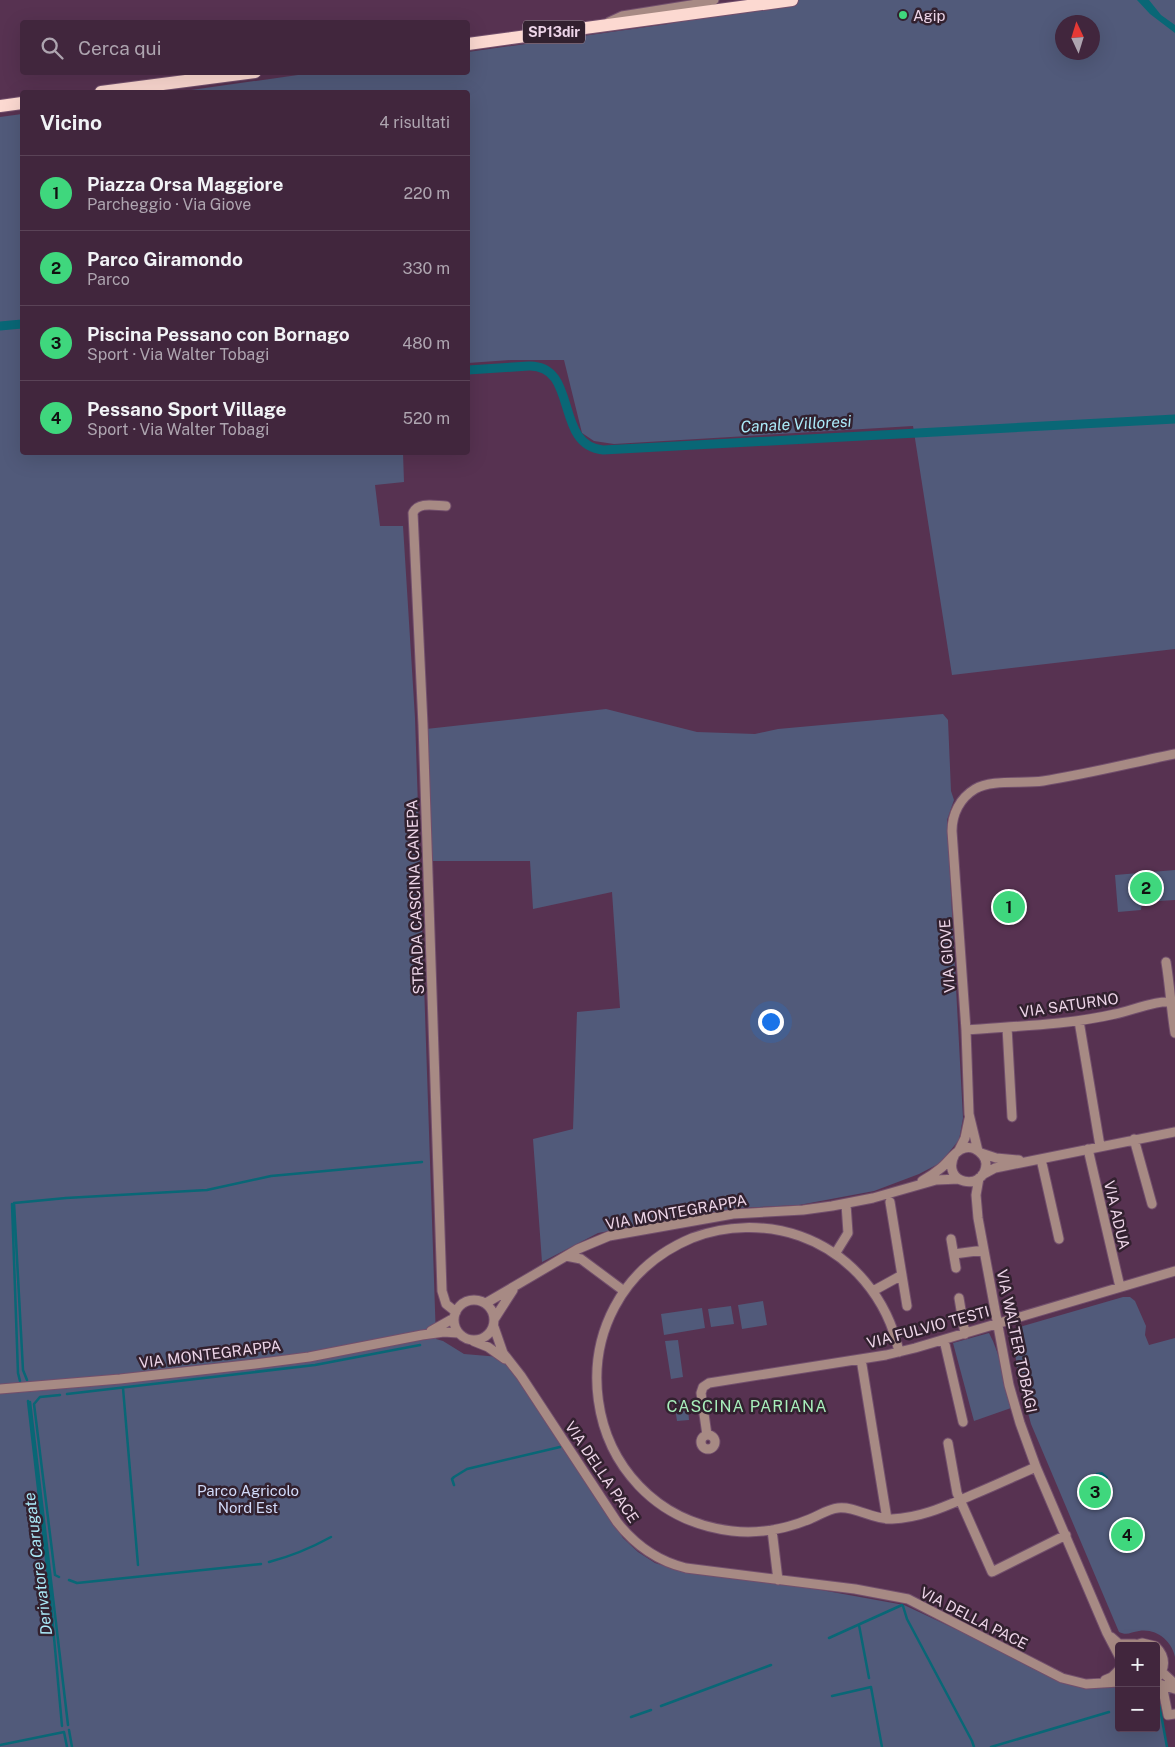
<!DOCTYPE html>
<html lang="it">
<meta charset="utf-8">
<style>
:root{--surface:#41263d;--page:#482e44;--text:#f1f3f6;--muted:#aea5b0;--line:#5a4357;--accent:#3fd77d}
body{margin:0;font-family:"Public Sans",sans-serif;background:var(--page);color:var(--text)}
.controls{position:absolute;right:15px;bottom:15px;display:grid;overflow:hidden;border-radius:5px;box-shadow:0 5px 20px #0002}
.controls button{width:45px;height:45px;display:grid;place-items:center;padding:0;border:0;border-bottom:1px solid var(--line);background:var(--surface);color:var(--text);font:25px sans-serif}
.compass{position:absolute;left:1055px;top:15px;width:45px;height:45px;border-radius:50%;background:var(--surface);box-shadow:0 5px 20px #0002;rotate:356deg}
.you{position:absolute;left:770px;top:1021px;width:18px;height:18px;margin:-12px;border:4px solid #fff;border-radius:50%;background:#1a73e8;box-shadow:0 0 0 8px #1a73e833}
.badge{display:grid;place-items:center;width:32px;height:32px;border-radius:50%;background:var(--accent);color:#111;font-size:16px;font-weight:700}
.pin{position:absolute;translate:-50% -50%;border:2px solid #fff;box-shadow:0 1px 5px #0006}
.list{margin:0;padding:0;list-style:none}
h2{display:flex;justify-content:space-between;align-items:center;height:65px;margin:0;padding:0 20px;font-size:21px}
h2 small{font-size:16px;font-weight:400;color:var(--muted)}
.list li{display:grid;grid-template-columns:32px 1fr auto;gap:15px;align-items:center;box-sizing:border-box;height:75px;padding:0 20px;border-top:1px solid var(--line)}
.list b{display:block;font-size:19px;white-space:nowrap}
.list p{margin:0;font-size:16px;white-space:nowrap;color:var(--muted)}
.list em{font-size:16px;font-style:normal;color:var(--muted)}
.icon{flex:none;width:28px;height:28px;fill:none;stroke:currentColor;stroke-width:2;stroke-linecap:round;stroke-linejoin:round}
.map{position:relative;flex:none;width:1175px;height:1747px;overflow:hidden}
.search{position:absolute;background:var(--surface);box-shadow:0 5px 20px #0002;left:20px;top:20px;width:450px;height:55px;display:flex;align-items:center;gap:12px;box-sizing:border-box;padding:0 18px;border-radius:5px;color:var(--muted);font-size:19px}
.panel{position:absolute;background:var(--surface);box-shadow:0 5px 20px #0002;left:20px;top:90px;width:450px;height:365px;border-radius:5px}
.map>svg:first-child{display:block}
.green{fill:#515a7a;fill-rule:evenodd}
.water{fill:#096776}
.lines{fill:none;stroke-linecap:round;stroke-linejoin:round}
.stream{stroke:#096776;stroke-width:2.5}
.canal{stroke:#096776;stroke-width:9}
.minor-casing{stroke:#724f6c;stroke-width:11}
.major-casing{stroke:#724f6c;stroke-width:14}
.minor{stroke:#a78a84;stroke-width:9}
.major{stroke:#fcd9d1;stroke-width:12}
.poi-dot{fill:#3fd77d;stroke:#32212f;stroke-width:2}
.labels{text-anchor:middle;dominant-baseline:central;stroke-width:5;stroke-linejoin:round;paint-order:stroke}
.shield{fill:#32212f;stroke:#b59fb0;stroke-width:1}
.shield-label{font-size:14px;font-weight:bold;fill:#edd5e8}
.poi-label{font-size:15px;fill:#edd5e8;stroke:#32212f;text-anchor:start}
.street-label{font-size:15px;fill:#edd5e8;stroke:#32212f}
.park-label{font-size:15px;fill:#d2dbfa;stroke:#32212f}
.water-label{font-size:16px;font-style:italic;fill:#abeaf8;stroke:#32212f}
.neighbourhood-label{font-size:16px;letter-spacing:1px;fill:#a8efbb;stroke:#32212f}
</style>
<div class="map">
<svg width="1175" height="1747" viewBox="0 0 1175 1747">
<rect width="100%" height="100%" fill="#573251"/>
<!-- green -->
<path class="green" d="M741,0H1175V649L952,675L913,426L614,444L594,441L582,433L564,360H511L468,363V92H177L319,72H468V52L668,24L724,11ZM1062,22H1092V52H1062Z
M22,114V452L403,453L404,482L375,485L380,526H403L415,718L436,1339L443,1341L464,1354L500,1357L521,1381L623,1538L638,1552L655,1563L684,1572L788,1584L904,1605L1011,1655L1048,1676L1067,1684L1084,1688L1119,1684V1728H1156V1689L1161,1688L1171,1694L1158,1697L1167,1747H0V117Z
M606,709L697,732L755,734L778,729L943,714L948,720L951,791L954,800L947,820L963,1118L959,1140L940,1163L919,1174L874,1191L799,1205L738,1208L598,1233L542,1262L533,1139L573,1129L577,1012L620,1008L612,892L533,909L530,861H430L426,729Z
M1175,870V900L1142,902L1141,910L1118,912L1115,875Z
M1123,1297H1130L1135,1301L1146,1326L1145,1335L1149,1345L1175,1338V1657C1172,1641 1156,1628 1139,1631C1131,1632 1127,1636 1119,1632L1031,1424L1019,1380L1013,1340C1012,1333 1017,1330 1023,1326Z
M763,1301L767,1325L742,1329L738,1305Z
M731,1306L734,1324L711,1327L708,1309Z
M702,1308L705,1328L664,1335L661,1314Z
M989,1333C1001,1355 1005,1384 1011,1408L974,1421L953,1343Z
M678,1340L683,1377L671,1379L665,1341Z
M687,1399L689,1420L677,1421L674,1401Z"/>
<!-- water -->
<path class="water" d="M1137,0H1149L1161,15L1175,25V33L1150,14Z
M1102,1472L1108,1477L1104,1488L1108,1500L1107,1506L1103,1509L1098,1507L1094,1498L1081,1490L1082,1485L1084,1481L1090,1480L1097,1482L1095,1476L1096,1473Z"/>
<g class="lines">
<!-- stream -->
<path class="stream" d="M12,1204L18,1373L20,1381
M27,1380L23,1370L14,1203L66,1198L207,1190L271,1176L422,1162
M123,1388L138,1565
M67,1394L315,1365L420,1345
M28,1401L50,1593L62,1726
M30,1402L68,1725
M454,1485L452,1479L454,1477L467,1469L560,1447
M269,1562C292,1556 311,1548 331,1537
M59,1577L55,1575L34,1404L40,1397L60,1395
M69,1580L77,1583L261,1564
M903,1606L907,1619L972,1741L974,1747
M859,1625L869,1678
M829,1638L902,1605
M832,1696L871,1687L882,1747
M1156,1698L1158,1697
M1159,1703L1167,1747
M661,1706L771,1665
M631,1717L651,1710
M69,1730L72,1747
M64,1732L67,1747
M0,1745L64,1732
M991,1747L1109,1712"/>
<!-- canal -->
<path class="canal" d="M0,326L22,324
M468,370L529,366C579,365 554,446 603,450L1175,419"/>
<defs>
<path id="minor" d="M609,22L622,16L703,3L714,0
M446,506C436,506 418,501 413,513L423,725L442,1291L446,1304L456,1312
M1166,962C1170,986 1171,1009 1175,1033
M1079,1021L1100,1146
M1007,1027L1012,1117
M966,1030C1016,1026 1067,1025 1115,1014C1131,1011 1161,998 1175,1003
M1134,1139L1152,1204
M1088,1149L1120,1287
M959,1150L965,1138L969,1119
M978,1151L969,1114L966,1030L952,831C952,814 960,798 975,789C991,779 1023,784 1043,781C1087,774 1131,763 1175,754
M981,1153L996,1158L1019,1160
M1041,1159L1059,1239
M982,1175L995,1168L1175,1132
M979,1178L976,1195L978,1218L1009,1385L1020,1423L1036,1467L1107,1633L1119,1656
M922,1181C929,1177 935,1173 941,1168C951,1160 960,1142 975,1149C981,1152 986,1158 986,1164C985,1193 939,1184 955,1154
M890,1202L907,1306
M951,1239L956,1268
M835,1254L848,1233L846,1204
M954,1254L984,1250
M566,1256L581,1259L624,1291
M873,1291L902,1275
M959,1298L965,1334
M454 1320a20 20 0 1 1 40 0a20 20 0 1 1-40 0Z
M486,1303L578,1249L609,1236L733,1214L803,1210L832,1206L873,1198L936,1180L959,1179
M495,1318L513,1290
M494,1327L503,1353L521,1376L617,1522C635,1545 657,1561 686,1568L855,1589L908,1599L1062,1678L1086,1684L1119,1682
M431,1331L454,1318
M944,1340L963,1422
M473,1341L488,1347L505,1359
M899,1352C888,1299 851,1254 800,1236C765,1224 726,1225 692,1238C546,1299 575,1512 732,1531C759,1534 786,1529 810,1519C820,1515 828,1509 838,1508C856,1506 873,1520 892,1519C921,1518 946,1506 972,1495C994,1486 1015,1476 1036,1467
M861,1359L887,1519
M0,1389L120,1379L255,1364L309,1357L422,1335L444,1332L458,1333
M707,1435L701,1393L703,1387L709,1383L886,1355L915,1348L1175,1271
M701 1442a7 7 0 1 1 14 0a7 7 0 1 1-14 0Z
M948,1443L957,1493L992,1572L1066,1535
M772,1530L778,1580
M1111,1637L1119,1644H1135
M1132,1646L1142,1643L1155,1646
M1156,1647C1166,1657 1166,1669 1156,1679
M1162,1672L1175,1684
M1105,1680L1112,1677L1119,1670
M1159,1684L1175,1689
M1162,1685L1168,1715L1175,1714"/>
<path id="major" d="M468,44L792,0
M101,92L255,72
M0,106L22,103"/>
</defs>
<!-- minor casing -->
<use href="#minor" class="minor-casing"/>
<!-- major casing -->
<use href="#major" class="major-casing"/>
<!-- minor -->
<use href="#minor" class="minor"/>
<!-- major -->
<use href="#major" class="major"/>
</g>
<!-- markers -->
<circle class="poi-dot" cx="903" cy="15" r="5"/>
<g class="labels">
<!-- shield labels -->
<rect class="shield" x="523" y="20.5" width="62" height="23" rx="4"/>
<g class="shield-label">
<text x="554" y="32">SP13dir</text>
</g>
<!-- poi labels -->
<g class="poi-label">
<text x="913" y="15">Agip</text>
</g>
<!-- street labels -->
<g class="street-label">
<text transform="translate(415 897) rotate(-92)">STRADA CASCINA CANEPA</text>
<text transform="translate(947 956) rotate(-94)">VIA GIOVE</text>
<text transform="translate(1069 1005) rotate(-8)">VIA SATURNO</text>
<text transform="translate(676 1212) rotate(-10)">VIA MONTEGRAPPA</text>
<text transform="translate(1117 1215) rotate(77)">VIA ADUA</text>
<text transform="translate(928 1327) rotate(-15)">VIA FULVIO TESTI</text>
<text transform="translate(1017 1341) rotate(78)">VIA WALTER TOBAGI</text>
<text transform="translate(210 1354) rotate(-7)">VIA MONTEGRAPPA</text>
<text transform="translate(602 1472) rotate(56)">VIA DELLA PACE</text>
<text transform="translate(974 1618) rotate(27)">VIA DELLA PACE</text>
</g>
<!-- park labels -->
<g class="park-label">
<text x="248" y="1490">Parco Agricolo<tspan x="248" dy="17">Nord Est</tspan></text>
</g>
<!-- water labels -->
<g class="water-label">
<text transform="translate(796 424) rotate(-3)">Canale Villoresi</text>
<text transform="translate(38 1564) rotate(-97)">Derivatore Carugate</text>
</g>
<!-- neighbourhood labels -->
<g class="neighbourhood-label">
<text x="747" y="1406">CASCINA PARIANA</text>
</g>
</g>
</svg>
<div class="controls">
<button>+</button>
<button>−</button>
</div>
<svg class="compass" viewBox="-18 -18 36 36"><path d="M0-13l5 13h-10z" fill="#e53935"/><path d="M0 13l5-13h-10z" fill="#aea5b0"/></svg>
<div class="you"></div>
<div class="pin badge" style="left:1009px;top:907px">1</div>
<div class="pin badge" style="left:1146px;top:888px">2</div>
<div class="pin badge" style="left:1095px;top:1492px">3</div>
<div class="pin badge" style="left:1127px;top:1535px">4</div>
<div class="search"><svg class="icon" aria-label="search" viewBox="0 0 24 24"><circle cx="10" cy="10" r="6"/><path d="M15 15l6 6"/></svg>Cerca qui</div>
<section class="panel">
<h2>Vicino<small>4 risultati</small></h2>
<ul class="list">
<li><span class="badge">1</span><div><b>Piazza Orsa Maggiore</b><p>Parcheggio · Via Giove</p></div><em>220 m</em></li>
<li><span class="badge">2</span><div><b>Parco Giramondo</b><p>Parco</p></div><em>330 m</em></li>
<li><span class="badge">3</span><div><b>Piscina Pessano con Bornago</b><p>Sport · Via Walter Tobagi</p></div><em>480 m</em></li>
<li><span class="badge">4</span><div><b>Pessano Sport Village</b><p>Sport · Via Walter Tobagi</p></div><em>520 m</em></li>
</ul>
</section>
</div>
